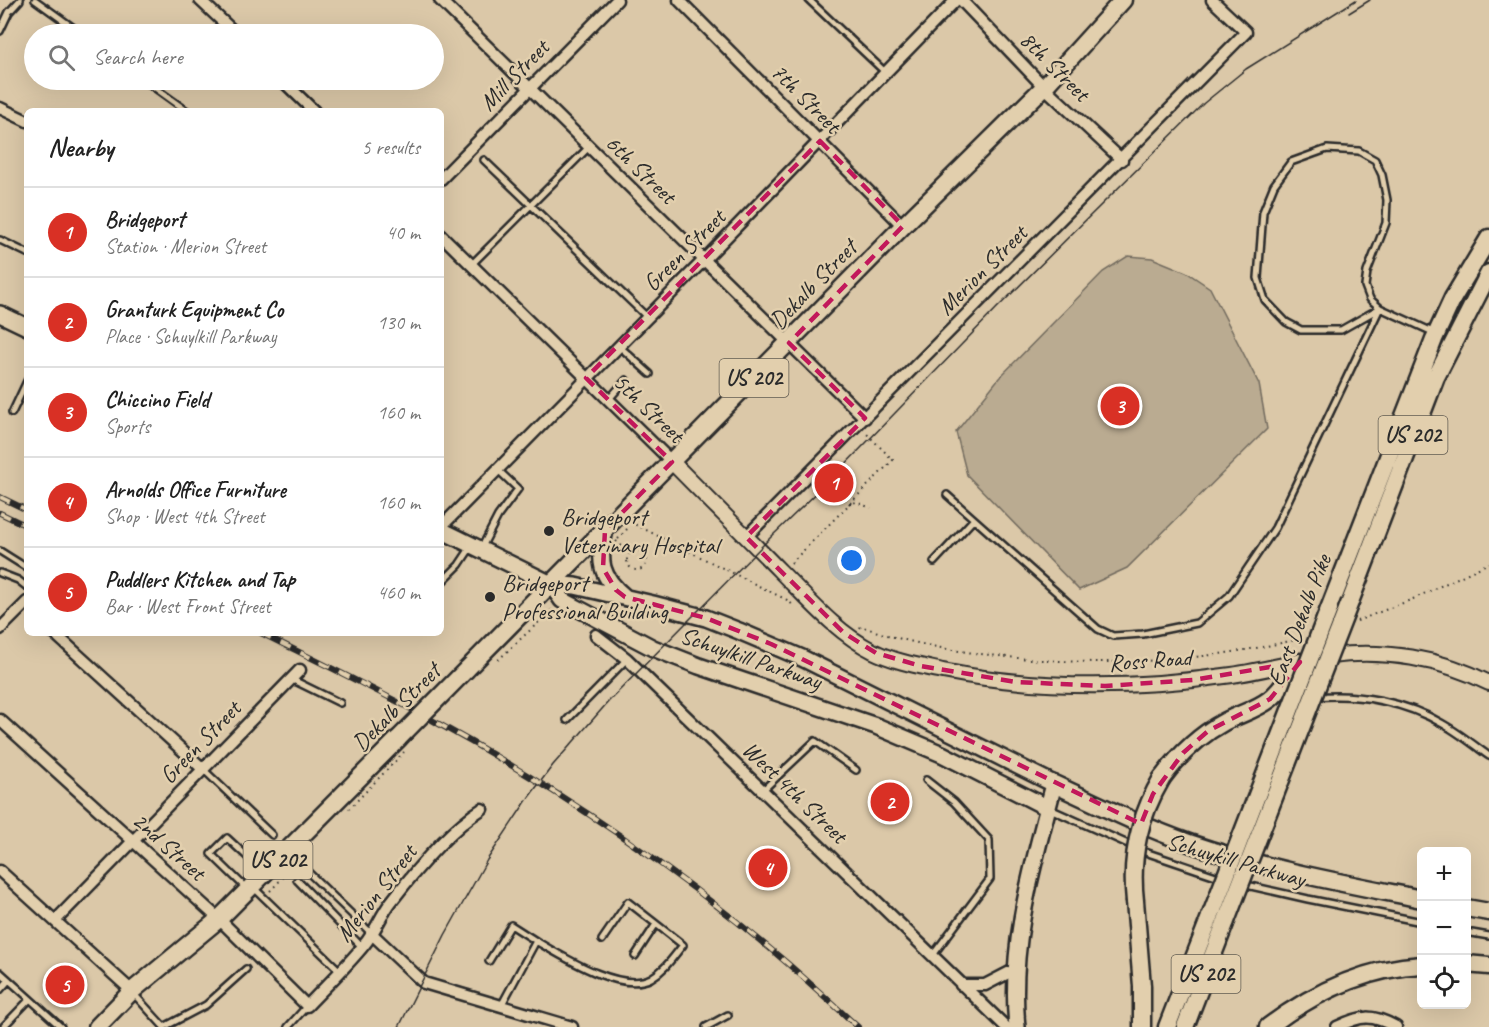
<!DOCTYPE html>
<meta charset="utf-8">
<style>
:root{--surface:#fff;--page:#f6f6f6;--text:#222;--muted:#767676;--line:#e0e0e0;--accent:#d93025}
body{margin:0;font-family:Caveat,sans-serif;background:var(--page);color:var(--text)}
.controls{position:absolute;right:18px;bottom:18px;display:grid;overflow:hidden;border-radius:9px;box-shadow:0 6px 24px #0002}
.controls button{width:54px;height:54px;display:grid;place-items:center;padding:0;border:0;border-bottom:2px solid var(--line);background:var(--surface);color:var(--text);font:30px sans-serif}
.you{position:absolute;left:852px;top:561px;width:21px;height:21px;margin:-15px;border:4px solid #fff;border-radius:50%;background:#1a73e8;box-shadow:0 0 0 9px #1a73e833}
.badge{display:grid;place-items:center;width:39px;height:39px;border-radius:50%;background:var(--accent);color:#fff;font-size:20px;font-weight:700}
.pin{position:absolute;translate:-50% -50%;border:3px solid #fff;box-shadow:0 2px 6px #0006}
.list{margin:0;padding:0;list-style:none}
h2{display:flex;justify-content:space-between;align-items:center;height:78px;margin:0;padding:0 24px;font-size:26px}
h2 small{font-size:20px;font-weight:400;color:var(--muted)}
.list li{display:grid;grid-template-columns:39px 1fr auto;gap:18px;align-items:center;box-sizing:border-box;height:90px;padding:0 24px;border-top:2px solid var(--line)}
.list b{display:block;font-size:22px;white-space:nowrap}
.list p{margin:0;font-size:20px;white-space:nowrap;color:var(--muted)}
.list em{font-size:20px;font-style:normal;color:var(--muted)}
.icon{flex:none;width:33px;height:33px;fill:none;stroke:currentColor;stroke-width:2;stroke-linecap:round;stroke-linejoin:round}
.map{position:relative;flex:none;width:1489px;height:1027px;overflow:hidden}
.search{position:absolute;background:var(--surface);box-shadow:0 6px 24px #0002;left:24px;top:24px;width:420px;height:66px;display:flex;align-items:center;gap:15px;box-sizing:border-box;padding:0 21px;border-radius:33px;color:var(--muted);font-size:22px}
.panel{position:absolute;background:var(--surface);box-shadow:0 6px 24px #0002;left:24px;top:108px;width:420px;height:528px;border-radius:9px}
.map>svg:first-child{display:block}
.green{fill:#baab91;stroke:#726b5e;stroke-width:1.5}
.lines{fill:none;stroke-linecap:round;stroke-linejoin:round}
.service-casing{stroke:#2b2b2b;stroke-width:10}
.minor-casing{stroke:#2b2b2b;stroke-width:15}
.tertiary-casing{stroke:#2b2b2b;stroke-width:18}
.secondary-casing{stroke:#2b2b2b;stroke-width:20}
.trunk-casing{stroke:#2b2b2b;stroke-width:21}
.path{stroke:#2b2b2b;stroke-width:2;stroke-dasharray:1.5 4.5;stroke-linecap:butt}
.service{stroke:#e2cfad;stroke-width:5}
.minor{stroke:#e2cfad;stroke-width:10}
.tertiary{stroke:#e2cfad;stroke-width:14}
.secondary{stroke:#e2cfad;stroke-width:15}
.trunk{stroke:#e2cfad;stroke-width:16}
.tram{stroke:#2b2b2b;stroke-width:1.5}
.rail-casing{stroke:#2b2b2b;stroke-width:6}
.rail{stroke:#e2cfad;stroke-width:4;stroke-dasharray:11;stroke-linecap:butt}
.trunk-bridge-casing{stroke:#2b2b2b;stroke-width:21;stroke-linecap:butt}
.path-bridge{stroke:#2b2b2b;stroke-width:2;stroke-dasharray:1.5 4.5;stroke-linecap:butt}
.trunk-bridge{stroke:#e2cfad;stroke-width:16}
.marked{fill:none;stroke:#c2185b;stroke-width:4.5;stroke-dasharray:12 8;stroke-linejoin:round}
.poi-dot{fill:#2b2b2b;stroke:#e2cfad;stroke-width:2}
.labels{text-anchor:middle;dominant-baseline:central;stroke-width:5;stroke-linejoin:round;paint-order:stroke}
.shield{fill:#e2cfad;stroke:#625c52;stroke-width:1.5}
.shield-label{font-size:22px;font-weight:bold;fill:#2b2b2b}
.street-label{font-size:24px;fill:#2b2b2b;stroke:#e2cfad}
.poi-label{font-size:24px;fill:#2b2b2b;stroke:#e2cfad;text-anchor:start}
</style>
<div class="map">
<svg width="1489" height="1027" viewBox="0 0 1489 1027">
<rect width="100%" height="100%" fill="#dbc8a8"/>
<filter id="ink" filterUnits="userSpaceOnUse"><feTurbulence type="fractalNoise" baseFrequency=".0167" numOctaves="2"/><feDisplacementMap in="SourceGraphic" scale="12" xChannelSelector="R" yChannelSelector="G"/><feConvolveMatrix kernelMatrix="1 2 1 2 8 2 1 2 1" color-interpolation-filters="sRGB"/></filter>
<g filter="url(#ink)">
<!-- green -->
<path class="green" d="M1128,256L1152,258L1186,272L1210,288L1259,384L1267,429L1127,568L1079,590L967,475L956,432L999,378L1103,272Z"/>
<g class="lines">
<defs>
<path id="service" d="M35,0L82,34
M809,0L885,72
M0,31L9,12L20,0
M144,80L187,111
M484,160L647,317
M0,240L27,253
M472,264L589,147
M1380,308L1341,330H1301L1286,322L1265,300L1258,278L1263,212L1274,185L1291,162L1327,149L1359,151L1375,160L1382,175L1387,200L1386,223L1367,272L1365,286L1370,299L1380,308L1435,333
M619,346L650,374
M608,400L626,380
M12,413L27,381
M947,495L974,519
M481,549L498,516L518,489L497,469
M0,551L27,568
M934,562L974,519L1098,629L1113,636L1143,634L1197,623L1229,596L1275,528L1380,308
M0,573L18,580L27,587
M441,583L459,565L471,547
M291,679L340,703
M1316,697C1359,693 1406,702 1443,724C1459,733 1474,745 1489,756
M567,720L627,659
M204,770L272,835
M926,780L954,802L989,840L990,879L933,955
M763,790L815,741L856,770
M1050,809L1148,853L1222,878
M306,870L371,933
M297,880L362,947
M1242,884L1308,899L1422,922
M253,887L340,971
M247,889L211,854L227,838L264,872
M1466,932L1489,936
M536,941C562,956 621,994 651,978C665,970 673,957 683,945L628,902L602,940
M635,956L656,924
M489,961L511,925L536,941L501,1006
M0,972L61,1027
M0,990L9,980
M133,993L164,1027
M3,1027L30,999
M164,1027L206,1005L246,969
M288,1027L307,1006
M706,1027L728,1015"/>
<path id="minor" d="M200,0L236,34
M440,0L865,418
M679,0L903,226
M961,0L1044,87L1122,160
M282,80L314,111
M0,108L27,121
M441,179L617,0
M441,235L672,462
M441,527L704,260L956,0
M746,537L1246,32L1212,0
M0,629L27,602
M54,633L203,769
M596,635L627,659L1006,1027
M0,720L219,919L307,1006C326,986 347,966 364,945C375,932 381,915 391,902C414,872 450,829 482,809
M0,871L132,991
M55,921L300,670
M371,933L424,983L572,1027
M961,985H985L1014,970
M1337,1027C1361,1015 1372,1014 1396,1027"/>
<path id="tertiary" d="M672,462C708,499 745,535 781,572C809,600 837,633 873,651C895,662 920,666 943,671C1039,690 1136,689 1232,675C1265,670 1297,661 1330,656C1384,649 1440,658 1489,683"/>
<path id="secondary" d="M0,314L27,327
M441,530L551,584L575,586L653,604L706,618L739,631L802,658L1054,784C1033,866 1009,942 1017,1027
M605,530C598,561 600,577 625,597
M551,584L562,600L653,648L699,666L876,726L942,754L1048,808"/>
<path id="trunk" d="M1350,602L1436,377L1489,273
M1329,609L1434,339L1453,298L1489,238
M466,670L903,226L1044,87L1123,0
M1162,778C1179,755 1198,736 1224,722C1239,714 1256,710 1270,699C1282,689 1291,675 1300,662
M1054,784C1099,805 1143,827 1189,843C1265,869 1343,883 1422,899
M1135,901L1142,986V1027
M1466,908L1489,912
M1466,964L1489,966
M97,1027L132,991L219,919L399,738
M1167,1027L1210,917
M1185,1027L1226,921
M1268,1027C1313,993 1365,968 1422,965"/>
</defs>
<!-- service casing -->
<use href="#service" class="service-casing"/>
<!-- minor casing -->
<use href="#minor" class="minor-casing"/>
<!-- tertiary casing -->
<use href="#tertiary" class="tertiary-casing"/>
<!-- secondary casing -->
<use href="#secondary" class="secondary-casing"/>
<!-- trunk casing -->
<use href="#trunk" class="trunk-casing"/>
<!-- path -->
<path class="path" d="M823,494L824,496L833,488L850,504L856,502L871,508
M630,522L787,600L793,605
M618,539L628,528
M616,541L630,553
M627 560a10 10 0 1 1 20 0a10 10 0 1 1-20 0Z
M791,563L893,460L866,433
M1357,621L1413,599L1489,563
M860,628L861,626C903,642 946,650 990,655C1095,668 1201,663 1303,638
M498,660L553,609
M270,891L300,860"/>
<!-- service -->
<use href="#service" class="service"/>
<!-- minor -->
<use href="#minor" class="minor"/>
<!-- tertiary -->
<use href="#tertiary" class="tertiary"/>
<!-- secondary -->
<use href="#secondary" class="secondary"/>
<!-- trunk -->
<use href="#trunk" class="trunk"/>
<!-- tram -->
<path class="tram" d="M1349,13L1370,0
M399,1027L445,935L487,860L529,797L553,765L609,701L771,537L829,481L997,308L1204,103L1246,69L1356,0"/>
<defs>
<path id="rail" d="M0,497L27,510
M0,513L27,526
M261,633C321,663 381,692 439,724C560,790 683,874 787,963C811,984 835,1006 858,1027"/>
</defs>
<!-- rail casing -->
<use href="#rail" class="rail-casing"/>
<!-- rail -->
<use href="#rail" class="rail"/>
<defs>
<path id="trunk-bridge" d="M399,738L466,670
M1135,901C1130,856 1139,817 1162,778
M1210,917L1329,609
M1226,921L1350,602"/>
</defs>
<!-- trunk-bridge casing -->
<use href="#trunk-bridge" class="trunk-bridge-casing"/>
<!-- path-bridge -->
<path class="path-bridge" d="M349,809L404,752"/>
<!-- trunk-bridge -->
<use href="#trunk-bridge" class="trunk-bridge"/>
</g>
</g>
<!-- marked area -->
<path class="marked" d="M820,141L903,226L789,343L865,418L746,537L844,633L876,653L921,666L1016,682L1105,686L1193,680L1300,662L1270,699L1208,731L1183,753L1153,794L1141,824L771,644L706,618L625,597L616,590L603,568L605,530L672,462L586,378Z"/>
<!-- markers -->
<g class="poi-dot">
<circle cx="549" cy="531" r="6"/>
<circle cx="490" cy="597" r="6"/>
</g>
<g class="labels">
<!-- shield labels -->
<g class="shield">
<rect x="719.5" y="359" width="69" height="38" rx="4.5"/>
<rect x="1378.5" y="416" width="69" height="38" rx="4.5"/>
<rect x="243.5" y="841" width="69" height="38" rx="4.5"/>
<rect x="1171.5" y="955" width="69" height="38" rx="4.5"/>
</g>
<g class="shield-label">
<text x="754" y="378">US 202</text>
<text x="1413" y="435">US 202</text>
<text x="278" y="860">US 202</text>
<text x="1206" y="974">US 202</text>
</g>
<!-- street labels -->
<g class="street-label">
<text transform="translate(1055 66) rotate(45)">8th Street</text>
<text transform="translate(514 75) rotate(-46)">Mill Street</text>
<text transform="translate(806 98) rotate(45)">7th Street</text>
<text transform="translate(641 169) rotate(44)">6th Street</text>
<text transform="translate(684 250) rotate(-45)">Green Street</text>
<text transform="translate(982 270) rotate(-45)">Merion Street</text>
<text transform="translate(813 284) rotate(-46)">Dekalb Street</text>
<text transform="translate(649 408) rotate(44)">5th Street</text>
<text transform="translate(1299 620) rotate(-69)">East Dekalb Pike</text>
<text transform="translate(751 658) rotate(19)">Schuylkill Parkway</text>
<text transform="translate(1150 660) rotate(-4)">Ross Road</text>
<text transform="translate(396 707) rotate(-45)">Dekalb Street</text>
<text transform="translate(200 742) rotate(-46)">Green Street</text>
<text transform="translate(795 792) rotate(44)">West 4th Street</text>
<text transform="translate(169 846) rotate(42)">2nd Street</text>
<text transform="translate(1236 860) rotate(16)">Schuykill Parkway</text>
<text transform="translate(376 893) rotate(-52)">Merion Street</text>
</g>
<!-- poi labels -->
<g class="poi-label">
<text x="561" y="517">Bridgeport<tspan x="561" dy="28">Veterinary Hospital</tspan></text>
<text x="502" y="583">Bridgeport<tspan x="502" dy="28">Professional Building</tspan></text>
</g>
</g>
</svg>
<div class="controls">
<button>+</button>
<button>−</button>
<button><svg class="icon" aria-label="locate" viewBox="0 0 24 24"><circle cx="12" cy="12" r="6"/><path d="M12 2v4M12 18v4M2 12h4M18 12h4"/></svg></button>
</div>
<div class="you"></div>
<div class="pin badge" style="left:834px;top:483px">1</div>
<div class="pin badge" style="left:890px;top:802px">2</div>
<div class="pin badge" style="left:1120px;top:406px">3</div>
<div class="pin badge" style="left:768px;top:868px">4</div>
<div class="pin badge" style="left:65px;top:985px">5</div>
<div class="search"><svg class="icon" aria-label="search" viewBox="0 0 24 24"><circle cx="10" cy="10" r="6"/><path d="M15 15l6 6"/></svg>Search here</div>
<section class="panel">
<h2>Nearby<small>5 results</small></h2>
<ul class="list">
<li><span class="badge">1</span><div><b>Bridgeport</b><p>Station · Merion Street</p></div><em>40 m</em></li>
<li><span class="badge">2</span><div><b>Granturk Equipment Co</b><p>Place · Schuylkill Parkway</p></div><em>130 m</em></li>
<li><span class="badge">3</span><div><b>Chiccino Field</b><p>Sports</p></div><em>160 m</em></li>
<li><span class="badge">4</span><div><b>Arnolds Office Furniture</b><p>Shop · West 4th Street</p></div><em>160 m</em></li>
<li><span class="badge">5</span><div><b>Puddlers Kitchen and Tap</b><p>Bar · West Front Street</p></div><em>460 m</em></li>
</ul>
</section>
</div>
